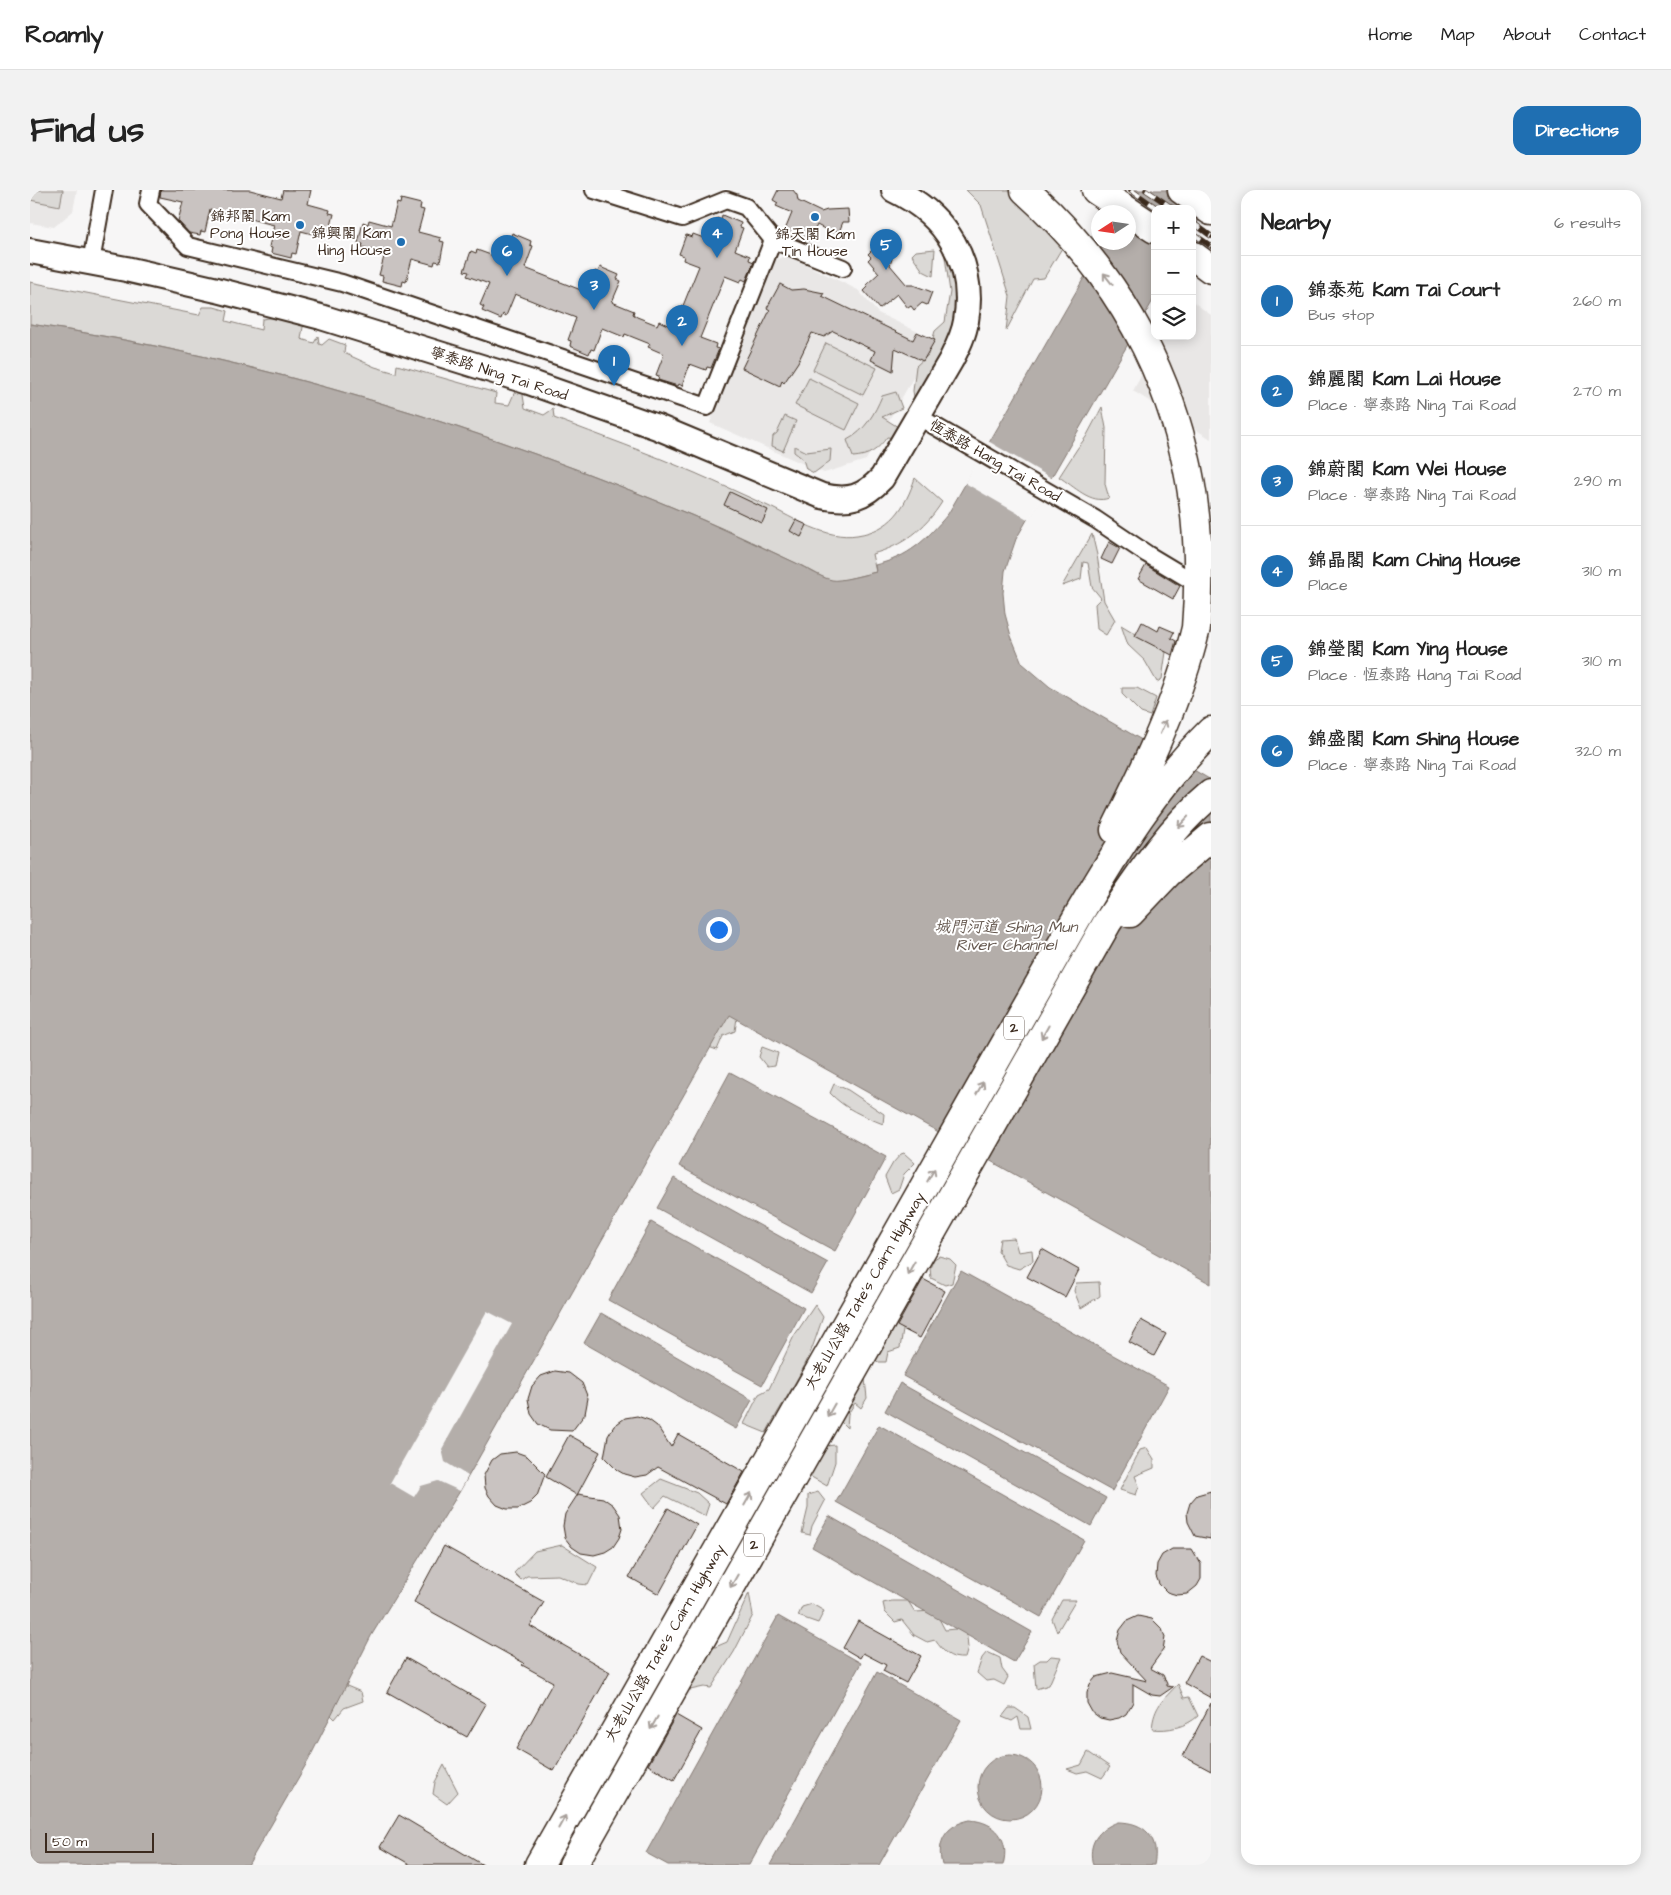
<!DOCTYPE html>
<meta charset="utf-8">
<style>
:root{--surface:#fff;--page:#f2f2f2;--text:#222;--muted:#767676;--line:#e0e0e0;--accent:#1f6fb2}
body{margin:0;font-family:"Architects Daughter","LXGW WenKai TC",sans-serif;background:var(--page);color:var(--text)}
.controls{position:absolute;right:15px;top:15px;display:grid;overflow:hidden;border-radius:10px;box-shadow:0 2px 12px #0003}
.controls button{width:45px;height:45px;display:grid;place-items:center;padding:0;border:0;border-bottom:1px solid var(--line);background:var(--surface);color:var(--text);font:25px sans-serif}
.compass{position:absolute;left:1061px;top:15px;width:45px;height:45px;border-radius:50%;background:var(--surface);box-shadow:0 2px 12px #0003;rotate:258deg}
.scale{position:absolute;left:15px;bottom:12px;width:109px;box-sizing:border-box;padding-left:5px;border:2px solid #3b2a1e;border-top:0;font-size:14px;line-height:18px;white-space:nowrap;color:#3b2a1e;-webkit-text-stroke:4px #fff;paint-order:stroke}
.you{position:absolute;left:688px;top:739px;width:18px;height:18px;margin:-12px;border:4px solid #fff;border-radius:50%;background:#1a73e8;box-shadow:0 0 0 8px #1a73e833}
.badge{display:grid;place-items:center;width:32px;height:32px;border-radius:50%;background:var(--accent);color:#fff;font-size:16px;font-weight:700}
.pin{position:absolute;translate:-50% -41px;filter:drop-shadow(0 1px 2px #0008)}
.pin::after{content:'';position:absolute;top:26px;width:18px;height:15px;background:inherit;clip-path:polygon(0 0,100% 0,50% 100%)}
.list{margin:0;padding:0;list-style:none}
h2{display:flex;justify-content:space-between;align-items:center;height:65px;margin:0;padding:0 20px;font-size:21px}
h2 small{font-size:16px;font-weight:400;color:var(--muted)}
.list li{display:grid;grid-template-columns:32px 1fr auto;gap:15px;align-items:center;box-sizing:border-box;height:90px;padding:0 20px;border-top:1px solid var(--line)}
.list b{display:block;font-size:19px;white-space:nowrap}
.list p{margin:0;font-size:16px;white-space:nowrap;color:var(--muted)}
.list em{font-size:16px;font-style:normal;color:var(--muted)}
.icon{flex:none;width:28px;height:28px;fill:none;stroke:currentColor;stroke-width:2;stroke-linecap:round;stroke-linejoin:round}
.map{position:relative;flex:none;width:1181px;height:1675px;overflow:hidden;border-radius:15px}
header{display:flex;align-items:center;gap:30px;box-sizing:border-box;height:70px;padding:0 25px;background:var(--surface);border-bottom:1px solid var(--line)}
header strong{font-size:24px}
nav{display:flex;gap:28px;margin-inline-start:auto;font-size:18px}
.intro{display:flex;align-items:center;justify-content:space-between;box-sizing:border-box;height:120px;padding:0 30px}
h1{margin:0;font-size:35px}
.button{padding:12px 22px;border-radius:15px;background:var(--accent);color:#fff;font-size:18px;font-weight:700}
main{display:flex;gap:30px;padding:0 30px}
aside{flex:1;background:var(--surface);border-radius:15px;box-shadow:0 2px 12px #0003}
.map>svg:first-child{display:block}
.built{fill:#e9e7e6}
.green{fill:#dbd9d6;stroke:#8b827a}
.water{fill:#b4aeaa;stroke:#847972}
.pier{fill:#f7f6f6}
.building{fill:#c9c3c1;stroke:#3b2a1e}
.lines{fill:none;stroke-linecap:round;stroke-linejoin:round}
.street-casing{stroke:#3b2a1e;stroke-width:20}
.secondary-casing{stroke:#3b2a1e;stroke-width:28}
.highway-casing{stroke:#3b2a1e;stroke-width:31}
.street{stroke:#fff;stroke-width:16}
.secondary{stroke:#fff;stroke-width:24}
.highway{stroke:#fff;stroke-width:28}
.rail-casing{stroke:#3b2a1e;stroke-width:5.5}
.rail{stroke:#fff;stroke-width:4;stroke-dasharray:11;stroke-linecap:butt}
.oneway{stroke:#a79f9a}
.poi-dot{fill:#1f6fb2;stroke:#fff;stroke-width:2}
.labels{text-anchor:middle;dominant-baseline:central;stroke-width:4;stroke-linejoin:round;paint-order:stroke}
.shield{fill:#fff;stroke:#766a62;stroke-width:1}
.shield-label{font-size:14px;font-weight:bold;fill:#3b2a1e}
.poi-label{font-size:15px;fill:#3b2a1e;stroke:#fff;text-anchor:end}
.street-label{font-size:15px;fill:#3b2a1e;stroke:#fff}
.water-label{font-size:16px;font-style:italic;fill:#65584f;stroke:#fff}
</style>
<header>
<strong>Roamly</strong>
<nav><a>Home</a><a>Map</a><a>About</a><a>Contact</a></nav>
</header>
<div class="intro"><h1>Find us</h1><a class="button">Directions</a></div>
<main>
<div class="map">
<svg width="1181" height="1675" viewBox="0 0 1181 1675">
<rect width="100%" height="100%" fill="#f7f6f6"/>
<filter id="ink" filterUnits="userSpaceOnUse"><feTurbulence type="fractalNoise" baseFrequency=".02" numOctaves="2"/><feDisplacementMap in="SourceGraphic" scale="10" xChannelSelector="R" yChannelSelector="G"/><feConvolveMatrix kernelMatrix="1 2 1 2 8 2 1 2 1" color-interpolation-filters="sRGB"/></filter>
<g filter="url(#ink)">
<!-- built -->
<path class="built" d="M0,0H47L43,21L24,37L0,33Z
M756,65L828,100L848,123L905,150L836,270L794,283L680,233L744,71Z
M1162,111L1181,125V249L1103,201L1131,146H1162Z"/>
<!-- green -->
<path class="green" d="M0,0H33L30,16L0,10Z
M936,0H982L1035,53L1014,88L1003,89L976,141L980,106L951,15Z
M913,53L931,102L921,142L885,212L883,201L886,176L898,165L905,141L915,132L920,102Z
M905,59L903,86L893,81L882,65L886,61Z
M0,92L169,125L173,117H184L198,121L196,131L231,140L232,129C248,126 261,128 276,134L273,137L271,149L284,153L288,146L289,154L292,155L299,149L315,155L314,163L345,177L366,183L367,175L466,203L465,213L479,215L486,199L494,200L493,205L495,218L514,225L523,219L524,228C571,246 619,263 665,283C690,294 714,305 738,316C764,328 796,350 827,345C861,340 875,318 885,288L912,312C895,339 873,356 842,364L846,382C837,384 810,392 802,391C794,389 779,379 770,375C738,360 706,344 673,330C458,239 232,168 0,134Z
M796,153L847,178L833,205L783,180Z
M779,188L829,213L816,240L765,215Z
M866,202L872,218L852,227L868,237L865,248L857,247C848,260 839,266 823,267L817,250C835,241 845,223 852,206Z
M1072,217L1076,238L1075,294L1079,308C1061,315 1044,296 1029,287L1047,259L1056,247Z
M755,226L766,231L753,261L742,256L743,246L747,243Z
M764,256L776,262L801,259L800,271L784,283L776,279L773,269L764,262Z
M1062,344L1067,365L1074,411L1085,430L1076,445L1067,439L1065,414L1071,408L1062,397L1058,373L1053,372L1051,389L1032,396Z
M1091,435L1136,462L1132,489L1127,492L1115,471L1098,455Z
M1092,498H1107L1126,508L1120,526L1111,523L1092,504Z
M699,813L707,828L705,841L693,846L687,860L676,856Z
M732,857L748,863L745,876L737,877L729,867Z
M804,894L818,900L854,924L853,934C833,926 815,919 800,903Z
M874,963L885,973L874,984L869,999L861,1003L855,987L863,973L871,964Z
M984,1048L988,1062L1002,1060L1003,1071L989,1079L976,1075L968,1061L970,1049Z
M909,1066L920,1069L926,1075L922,1093L915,1095L901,1088L900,1078L904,1069Z
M1069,1092L1070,1106L1051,1118L1044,1101L1046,1093Z
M785,1115L793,1127C786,1146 781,1165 771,1182C760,1203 747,1222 736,1243L714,1234L729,1204L739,1199L764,1146Z
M866,1126L874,1135L870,1158L858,1162L856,1172H848L844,1168Z
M838,1174L842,1177L835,1189L837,1208L831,1218L825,1213L818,1224L817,1238L808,1229Z
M805,1255V1272L797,1296L778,1285L796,1256Z
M1117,1258L1124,1269V1278L1105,1286L1109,1296L1106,1305L1090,1300L1110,1260Z
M631,1289L667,1303L679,1314L675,1326L635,1306L624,1318L613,1303Z
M788,1302L795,1311L782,1336L780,1345L772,1343L778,1318V1305Z
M532,1355L567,1377L558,1395L549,1394L528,1385L497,1386L491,1390L484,1383L505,1361Z
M719,1403L723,1425L704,1462L681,1498L674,1497L660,1500L665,1485L683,1458L697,1452Z
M1032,1410H1046L1027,1442L1022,1429Z
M862,1411H878L885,1422L905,1421L915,1440L936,1438L938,1458L935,1468C919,1469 914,1462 905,1450L897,1452L884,1445L872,1430L865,1432L855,1422L853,1413Z
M782,1414L794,1421L788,1433L768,1426L772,1417Z
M957,1462L970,1468L972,1479L978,1487L974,1495L964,1490L956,1491L947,1483L952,1468Z
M1021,1466L1031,1467L1019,1495L1006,1499L1004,1474L1010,1470H1017Z
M305,1491L331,1502L333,1511L314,1518L305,1529L293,1517Z
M1148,1494L1154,1508L1159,1507L1168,1526C1156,1537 1138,1541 1122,1539C1124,1516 1133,1510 1148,1494Z
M979,1518H985L998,1527L1001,1539H991L988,1527L982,1531L972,1527Z
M1058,1562L1080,1577L1072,1588L1057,1581L1047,1583L1037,1579L1051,1575Z
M414,1575L428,1602L417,1614L403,1604L405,1592Z"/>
<!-- water -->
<path class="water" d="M1104,0H1181V10L1162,42V19H1125V107L986,349L975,381L973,403L975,424L981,446L992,473L1020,497L1181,590V1094L699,825L430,1301L341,1446L278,1571L218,1675H0V134C230,168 455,238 668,328C701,342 733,358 766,373C776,378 792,388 802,390C809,392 837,384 846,382L845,375C879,367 896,350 918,324L1074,53L1098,52V22H1091Z
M700,882L856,967L805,1061L649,976Z
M644,988L798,1073L781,1103L627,1018Z
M621,1032L774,1118L732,1195L578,1110Z
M931,1081L1139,1196L1082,1301L873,1186Z
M571,1123L722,1210L706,1239L554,1153Z
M870,1193L1076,1308L1061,1336L855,1221Z
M849,1235L1054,1350L1011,1427L806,1312Z
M799,1326L1002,1442L984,1472L782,1357Z
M748,1426L831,1473L719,1675H638L616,1663Z
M847,1482L931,1530L849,1675H740Z
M948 1597a32 32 0 1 1 64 0a32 32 0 1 1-64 0Z
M940,1630C966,1632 980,1649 973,1675H912C906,1651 916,1635 940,1630Z
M1088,1632C1115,1632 1130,1648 1124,1675H1063C1057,1654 1068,1639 1088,1632Z"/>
<!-- pier -->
<path class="pier" d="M958,251L1023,289L999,330L935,293Z
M457,1121L482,1134L412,1259L415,1272L438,1286L430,1301L408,1291L391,1296L384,1307L360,1293Z"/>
<!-- building -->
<path class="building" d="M131,0H220L251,8L253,0H281L278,14L300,20L299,23L304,24L299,44L294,43V47L271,41L266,64L262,63L261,68L241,63L242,58L239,57L244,35L180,19L175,42L171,41L170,45L159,43L148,31L153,12L130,7Z
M748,0H763L767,5L768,11L791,22L797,20L818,19L819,32H813L809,42L804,40L802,43L787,35L779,51L776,50L775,52L756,44L757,41L755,40L762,23L746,16L748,13L743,10Z
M371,9L391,14L390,19L394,20L388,42L411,48L410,51L414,52L410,72L405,71L404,75L382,69L376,92L373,91L372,96L352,91L353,86L349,85L355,63L332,57L333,54L328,53L333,32L338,34L339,30L361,36L367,13L370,14Z
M692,25L711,33L710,37L713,38L705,60L720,66L719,70L724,72L716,91L712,89L710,92L695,86L670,148L686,154L685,158L689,159L681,178L677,177L676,180L660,174L652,196L649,194L648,196L628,190L629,186L626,185L634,164L618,157L620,154L595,144L594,147L572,138L564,160L561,159L559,164L540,156L541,151L538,150L546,128L525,120L485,104L476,126L473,124L471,129L452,121L454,117L450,115L459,94L437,86L439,82L434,81L441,61L446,63L447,60L469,68L477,46L480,48L482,43L501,51L500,55L503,56L495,78L556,102L565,81L568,82L570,77L589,85L587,89L591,91L582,112L604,121L603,124L607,127L627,135L629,131L644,138L669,76L653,70L654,66L649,64L656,45L662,47L663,44L679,50L687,28L691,30Z
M858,49L862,69L860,75L877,95H883L902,102L897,115L892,113L884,120L881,116L878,118L867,104L849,119L834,101L838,97L836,95L849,83L838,70L841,67L838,64L845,57L844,51Z
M750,94L761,100L774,99L794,103L792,106L883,150L887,142L905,150L893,171L865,158L863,181L841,170L845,161L803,141L794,147L782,143L768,172L754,193L752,191L750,196L712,178L740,120L737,118Z
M700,302L738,320L732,333L694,315Z
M766,330L777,335L771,347L760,341Z
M1079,352L1090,358L1082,374L1071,369Z
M1116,375L1150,396L1143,409L1108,389Z
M1112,432L1128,441L1130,436L1144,442L1141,448L1146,451L1142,465L1105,446Z
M1012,1059L1049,1080L1035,1107L997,1087Z
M893,1089L915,1101L890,1148L867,1136Z
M1111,1130L1136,1144L1124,1166L1099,1152Z
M525,1181L539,1183L552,1193L558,1208L555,1224L542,1241L520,1240L508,1234L501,1224L498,1209L502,1196L511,1186Z
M607,1226L619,1230L627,1236L641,1257L648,1244L714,1282L696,1314L628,1277L617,1285L605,1287L594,1284L587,1280L574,1267L578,1246L584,1236L595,1228Z
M539,1245L570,1262L547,1305L516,1287Z
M486,1262L497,1266L515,1284L507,1306L500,1313L488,1319H477L467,1315L459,1306L455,1298L454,1285L462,1270L470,1264Z
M1181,1301V1349L1165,1346L1158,1332L1157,1323L1160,1313L1167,1305Z
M548,1304L573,1308L583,1315L590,1325L592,1339L589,1348L583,1357L575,1362L564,1365L551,1363L542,1357L535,1348L533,1336L535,1324Z
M638,1318L667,1335L629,1404L599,1387Z
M414,1356L514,1412L500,1436L580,1482L524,1581L486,1559L523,1492L492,1475L494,1473L384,1412Z
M1142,1359H1162L1171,1374V1389L1167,1396L1157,1404L1147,1405L1137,1402L1129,1394L1126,1386L1127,1374L1132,1365Z
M1108,1426L1122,1429L1132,1439L1135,1447L1133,1460L1120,1478L1133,1485L1137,1494V1496L1143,1497L1130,1506L1122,1505L1103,1494V1512L1096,1524L1089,1528L1079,1530L1070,1528L1062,1522L1057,1513V1503L1060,1494L1066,1487L1082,1483L1117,1491L1090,1462L1087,1451L1090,1440L1097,1431Z
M828,1431L891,1466L876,1493L853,1481L856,1475L833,1463L830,1468L813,1458Z
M1169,1466L1181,1472V1508L1154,1493Z
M376,1468L456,1514L437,1547L357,1502Z
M1181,1513V1581L1153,1566Z
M646,1525L672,1540L644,1590L618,1575Z
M369,1625L453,1675H381L350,1657Z"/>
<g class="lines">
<defs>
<path id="street" d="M121,0L118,14L158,56L312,93L677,217L743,50
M564,0L652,28L696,10L716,17L743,50L813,78
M61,72L74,0
M889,227L1065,329L1117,364L1167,394"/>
<path id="secondary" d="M0,61L96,79L187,100L291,127L499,192L627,237L792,306C819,312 833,308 852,288L921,170C927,158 934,145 936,131C946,72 916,25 864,0"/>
<path id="highway" d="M995,0C1121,113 1181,264 1166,438C1149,509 1117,575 1085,640
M1066,0L1125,39
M1152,0L1181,21
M1162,65L1181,79
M1100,723L1138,683L1181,647
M509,1675L1049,724C1087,659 1127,594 1181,541
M543,1675L1077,733C1108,687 1138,640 1181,604"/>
</defs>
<!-- street casing -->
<use href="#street" class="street-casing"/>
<!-- secondary casing -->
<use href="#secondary" class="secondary-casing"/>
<!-- highway casing -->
<use href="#highway" class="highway-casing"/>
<!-- street -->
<use href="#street" class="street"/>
<!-- secondary -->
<use href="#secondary" class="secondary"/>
<!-- highway -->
<use href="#highway" class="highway"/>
<defs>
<path id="rail" d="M1101,0L1128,19
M1116,0L1144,19
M1162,32L1181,46
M1162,43L1181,56"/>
</defs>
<!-- rail casing -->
<use href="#rail" class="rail-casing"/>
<!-- rail -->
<use href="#rail" class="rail"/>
</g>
<!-- one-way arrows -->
<defs><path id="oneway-shaft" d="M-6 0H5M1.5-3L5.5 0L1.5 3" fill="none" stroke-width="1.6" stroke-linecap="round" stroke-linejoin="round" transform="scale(1.25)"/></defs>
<g class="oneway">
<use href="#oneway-shaft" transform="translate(1078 89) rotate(-128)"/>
<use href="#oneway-shaft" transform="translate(1133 537) rotate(-66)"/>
<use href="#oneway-shaft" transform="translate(1153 632) rotate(133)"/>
<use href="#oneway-shaft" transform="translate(1015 842) rotate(119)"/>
<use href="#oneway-shaft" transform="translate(950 898) rotate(-60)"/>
<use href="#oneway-shaft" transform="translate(901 985) rotate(-60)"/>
<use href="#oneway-shaft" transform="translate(881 1078) rotate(120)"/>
<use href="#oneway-shaft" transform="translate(801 1220) rotate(120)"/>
<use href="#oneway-shaft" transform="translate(718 1309) rotate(-60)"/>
<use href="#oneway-shaft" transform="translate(704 1391) rotate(120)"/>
<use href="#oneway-shaft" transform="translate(624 1533) rotate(120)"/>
<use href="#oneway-shaft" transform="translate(532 1632) rotate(-61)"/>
</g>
</g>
<!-- markers -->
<g class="poi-dot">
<circle cx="785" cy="27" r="5"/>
<circle cx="270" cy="35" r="5"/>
<circle cx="371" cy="52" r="5"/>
</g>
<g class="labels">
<!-- shield labels -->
<g class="shield">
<rect x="974" y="826.5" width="20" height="23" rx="4"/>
<rect x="714" y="1343.5" width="20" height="23" rx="4"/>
</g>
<g class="shield-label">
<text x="984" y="838">2</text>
<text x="724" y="1355">2</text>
</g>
<!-- poi labels -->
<g class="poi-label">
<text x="260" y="26">錦邦閣 Kam<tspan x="260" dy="17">Pong House</tspan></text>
<text x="361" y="43">錦興閣 Kam<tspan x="361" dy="17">Hing House</tspan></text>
<text x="785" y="44" text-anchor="middle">錦天閣 Kam<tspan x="785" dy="17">Tin House</tspan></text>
</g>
<!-- street labels -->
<g class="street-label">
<text transform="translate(469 184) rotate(18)">寧泰路 Ning Tai Road</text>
<text transform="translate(965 271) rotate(30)">恆泰路 Hang Tai Road</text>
<text transform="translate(835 1101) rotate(-60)">大老山公路 Tate's Cairn Highway</text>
<text transform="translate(635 1453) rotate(-60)">大老山公路 Tate's Cairn Highway</text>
</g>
<!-- water labels -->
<g class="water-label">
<text x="976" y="737">城門河道 Shing Mun<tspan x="976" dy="18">River Channel</tspan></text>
</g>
</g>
</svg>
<div class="controls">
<button>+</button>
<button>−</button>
<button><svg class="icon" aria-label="layers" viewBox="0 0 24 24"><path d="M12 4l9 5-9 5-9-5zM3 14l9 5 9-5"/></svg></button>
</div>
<svg class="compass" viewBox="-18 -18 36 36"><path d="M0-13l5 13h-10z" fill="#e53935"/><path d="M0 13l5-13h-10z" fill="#767676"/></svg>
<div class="scale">50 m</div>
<div class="you"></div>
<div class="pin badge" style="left:584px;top:196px">1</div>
<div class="pin badge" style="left:652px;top:156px">2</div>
<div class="pin badge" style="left:564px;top:120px">3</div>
<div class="pin badge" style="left:687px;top:68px">4</div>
<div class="pin badge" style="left:856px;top:80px">5</div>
<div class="pin badge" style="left:477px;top:86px">6</div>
</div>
<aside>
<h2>Nearby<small>6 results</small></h2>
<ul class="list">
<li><span class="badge">1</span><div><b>錦泰苑 Kam Tai Court</b><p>Bus stop</p></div><em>260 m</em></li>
<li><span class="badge">2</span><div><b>錦麗閣 Kam Lai House</b><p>Place · 寧泰路 Ning Tai Road</p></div><em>270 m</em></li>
<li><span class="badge">3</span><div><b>錦蔚閣 Kam Wei House</b><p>Place · 寧泰路 Ning Tai Road</p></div><em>290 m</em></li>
<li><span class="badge">4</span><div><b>錦晶閣 Kam Ching House</b><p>Place</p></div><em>310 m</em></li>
<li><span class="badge">5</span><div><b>錦瑩閣 Kam Ying House</b><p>Place · 恆泰路 Hang Tai Road</p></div><em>310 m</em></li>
<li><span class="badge">6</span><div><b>錦盛閣 Kam Shing House</b><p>Place · 寧泰路 Ning Tai Road</p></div><em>320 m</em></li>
</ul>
</aside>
</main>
